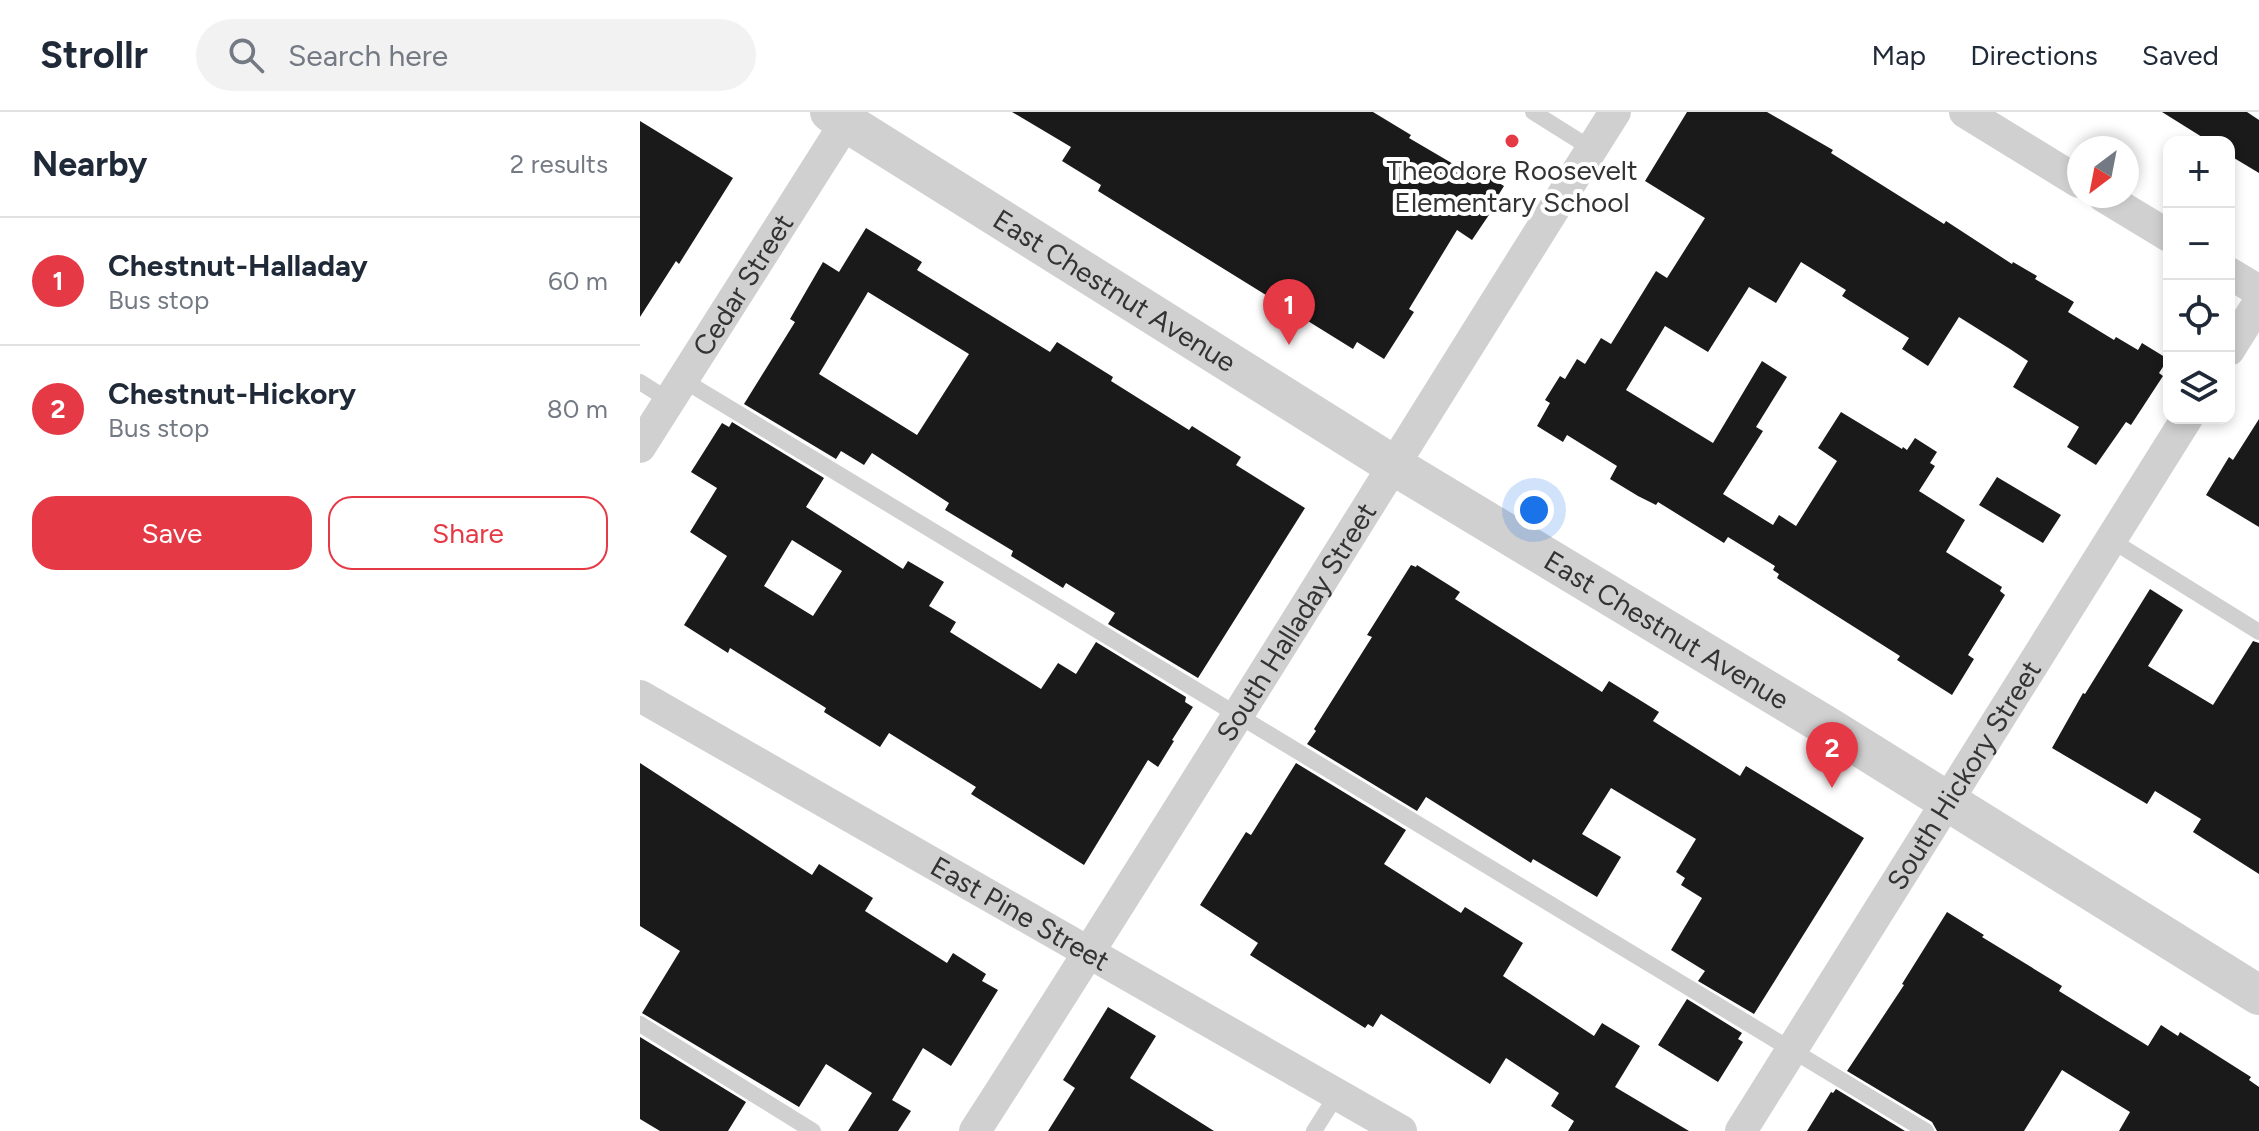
<!DOCTYPE html>
<meta charset="utf-8">
<style>
:root{--surface:#fff;--page:#f2f2f3;--text:#1f2937;--muted:#747a83;--line:#e0e1e3;--accent:#e63946}
body{margin:0;font-family:Figtree,sans-serif;background:var(--page);color:var(--text)}
.controls{position:absolute;right:24px;top:24px;display:grid;overflow:hidden;border-radius:16px;box-shadow:0 4px 12px #0003}
.controls button{width:72px;height:72px;display:grid;place-items:center;padding:0;border:0;border-bottom:2px solid var(--line);background:var(--surface);color:var(--text);font:40px sans-serif}
.compass{position:absolute;left:1427px;top:24px;width:72px;height:72px;border-radius:50%;background:var(--surface);box-shadow:0 4px 12px #0003;rotate:212deg}
.you{position:absolute;left:894px;top:398px;width:28px;height:28px;margin:-20px;border:6px solid #fff;border-radius:50%;background:#1a73e8;box-shadow:0 0 0 12px #1a73e833}
.badge{display:grid;place-items:center;width:52px;height:52px;border-radius:50%;background:var(--accent);color:#fff;font-size:26px;font-weight:700}
.pin{position:absolute;translate:-50% -66px;filter:drop-shadow(0 2px 4px #0008)}
.pin::after{content:'';position:absolute;top:42px;width:28px;height:24px;background:inherit;clip-path:polygon(0 0,100% 0,50% 100%)}
.list{margin:0;padding:0;list-style:none}
h2{display:flex;justify-content:space-between;align-items:center;height:104px;margin:0;padding:0 32px;font-size:34px}
h2 small{font-size:26px;font-weight:400;color:var(--muted)}
.list li{display:grid;grid-template-columns:52px 1fr auto;gap:24px;align-items:center;box-sizing:border-box;height:128px;padding:0 32px;border-top:2px solid var(--line)}
.list b{display:block;font-size:30px;white-space:nowrap}
.list p{margin:0;font-size:26px;white-space:nowrap;color:var(--muted)}
.list em{font-size:26px;font-style:normal;color:var(--muted)}
.actions{display:flex;gap:16px;padding:24px 32px}
.actions a{flex:1;padding:18px 0;border:2px solid var(--accent);border-radius:24px;text-align:center;font-size:28px;color:var(--accent)}
.actions .main{background:var(--accent);color:#fff}
.icon{flex:none;width:44px;height:44px;fill:none;stroke:currentColor;stroke-width:2;stroke-linecap:round;stroke-linejoin:round}
.map{position:relative;flex:none;width:1619px;height:1019px;overflow:hidden}
header{display:flex;align-items:center;gap:48px;box-sizing:border-box;height:112px;padding:0 40px;background:var(--surface);border-bottom:2px solid var(--line)}
header strong{font-size:38px}
nav{display:flex;gap:44px;margin-inline-start:auto;font-size:28px}
.search{width:560px;height:72px;background:var(--page);display:flex;align-items:center;gap:20px;box-sizing:border-box;padding:0 28px;border-radius:44px;color:var(--muted);font-size:30px}
main{display:flex}
aside{flex:1;background:var(--surface)}
.map>svg:first-child{display:block}
.building{fill:#1a1a1a;fill-rule:evenodd}
.lines{fill:none;stroke-linecap:round;stroke-linejoin:round}
.service{stroke:#d0d0d0;stroke-width:16}
.minor{stroke:#d0d0d0;stroke-width:32}
.tertiary{stroke:#d0d0d0;stroke-width:40}
.poi-dot{fill:#e63946;stroke:#fff;stroke-width:3}
.labels{text-anchor:middle;dominant-baseline:central;stroke-width:8;stroke-linejoin:round;paint-order:stroke}
.poi-label{font-size:28px;fill:#333;stroke:#fff}
.street-label{font-size:28px;fill:#333;stroke:#fff}
</style>
<header>
<strong>Strollr</strong>
<div class="search"><svg class="icon" aria-label="search" viewBox="0 0 24 24"><circle cx="10" cy="10" r="6"/><path d="M15 15l6 6"/></svg>Search here</div>
<nav><a>Map</a><a>Directions</a><a>Saved</a></nav>
</header>
<main>
<aside>
<h2>Nearby<small>2 results</small></h2>
<ul class="list">
<li><span class="badge">1</span><div><b>Chestnut-Halladay</b><p>Bus stop</p></div><em>60 m</em></li>
<li><span class="badge">2</span><div><b>Chestnut-Hickory</b><p>Bus stop</p></div><em>80 m</em></li>
</ul>
<div class="actions"><a class="main">Save</a><a>Share</a></div>
</aside>
<div class="map">
<svg width="1619" height="1019" viewBox="0 0 1619 1019">
<rect width="100%" height="100%" fill="#fff"/>
<!-- building -->
<path class="building" d="M372,0H733L771,23L769,26L815,53L819,47L864,74L856,87L859,88L832,128L817,118L769,197L774,200L744,247L717,230L713,237L458,79L461,73L422,49L431,35Z
M1047,0H1127L1193,38L1191,41L1304,112L1306,109L1372,152L1373,150L1397,164L1395,167L1434,190L1428,200L1474,228L1476,225L1498,238L1502,231L1528,247L1519,261L1523,264L1491,313L1486,310L1456,353L1427,335L1439,315L1373,275L1388,249L1370,237L1319,205L1288,254L1262,237L1269,226L1202,184L1206,178L1161,150L1136,191L1109,175L1068,240L1025,214L986,278L1073,331L1122,249L1147,265L1116,315L1123,319L1083,382L1133,413L1139,403L1156,414L1197,349L1178,336L1201,300L1262,337L1263,335L1267,338L1275,326L1297,340L1290,351L1295,354L1279,379L1325,408L1306,440L1362,475L1360,479L1365,483L1328,543L1334,547L1312,583L1257,548L1260,544L1137,466L1139,462L1133,458L1135,454L1088,425L1084,431L1018,390L1016,393L998,384L970,367L977,354L927,323L923,330L897,314L910,291L905,288L920,264L925,267L937,247L945,252L961,226L971,232L1016,159L1027,166L1065,106L1005,69Z
M1522,0H1607L1619,8V61L1589,43V30H1570Z
M0,9L93,66L39,152L36,149L0,205Z
M226,116L282,150L277,158L410,240L417,230L473,265L471,269L549,318L552,314L601,345L596,353L665,396L558,566L468,512L475,501L426,471L423,476L371,444L373,439L305,398L309,391L232,341L224,353L201,339L196,347L104,292L155,210L150,207L183,150L199,160ZM228,180L329,242L277,323L179,262Z
M1619,307V415L1566,383L1589,345L1593,348Z
M92,310L184,366L166,395L263,457L268,449L304,470L289,494L316,510L310,520L401,577L418,551L436,562L456,530L546,585L545,590L553,595L532,628L534,629L518,655L508,648L444,753L331,682L336,675L249,621L240,635L184,600L186,596L90,536L88,541L44,513L87,444L50,420L77,376L51,360L82,311L89,315ZM152,428L202,459L173,504L124,474Z
M1357,365L1421,403L1403,431L1339,393Z
M771,453L776,455L777,453L820,480L815,487L962,580L969,569L1019,600L1013,609L1100,664L1106,654L1224,726L1114,902L1058,869L1065,859L1031,838L1062,786L1041,773L1045,766L1036,760L1056,727L971,676L942,722L981,745L957,785L893,747L891,751L786,685L777,699L667,632L676,619L674,617L732,525L727,523Z
M1510,477L1543,498L1508,554L1573,593L1613,529L1619,531V762L1553,720L1561,707L1515,679L1507,692L1412,636L1443,581L1445,582Z
M0,651L172,763L179,752L233,786L225,799L307,851L313,841L346,862L342,869L358,878L311,954L283,936L252,988L271,999L258,1019H208L232,981L186,952L159,995L2,901L40,839L0,814Z
M656,651L766,718L744,752L821,801L825,795L883,831L863,864L954,924L962,911L1000,934L975,975L1049,1019H928L934,1009L911,994L919,981L866,946L850,972L741,902L733,915L728,912L725,916L610,843L618,831L560,793L606,720L611,723Z
M1307,800L1344,823L1342,825L1422,874L1419,879L1508,934L1521,913L1538,924L1540,920L1611,965L1609,968L1619,975V1019H1479L1490,1000L1422,958L1384,1019H1297L1292,1010L1207,959L1264,873L1262,872Z
M1047,887L1102,921L1098,927L1103,930L1078,970L1018,933Z
M468,895L516,924L490,966L574,1019H408L435,976L423,968Z
M0,925L106,990L88,1019H20L0,1007Z
M1196,977L1265,1019H1167L1191,980L1193,981Z"/>
<g class="lines">
<!-- service -->
<path class="service" d="M893,0L952,37
M43,268L1286,1019
M0,270L30,289
M1471,428L1619,520
M0,912L173,1019
M674,1019L698,981"/>
<!-- minor -->
<g class="minor">
<path d="M1325,0L1439,70"/>
<path d="M1463,84L1529,124"/>
<path d="M1589,161L1619,179"/>
<path d="M1589,238L1619,190"/>
<path id="s1" d="M0,335L206,10"/>
<path id="s2" d="M0,584L761,1019"/>
<path id="s3" d="M335,1019C552,681 761,339 975,0"/>
<path id="s4" d="M1101,1019L1547,306"/>
</g>
<!-- tertiary -->
<path class="tertiary" id="s5" d="M190,0L753,353L1188,615L1619,883"/>
</g>
<!-- markers -->
<circle class="poi-dot" cx="872" cy="29" r="8"/>
<g class="labels">
<!-- poi labels -->
<g class="poi-label">
<text x="872" y="58">Theodore Roosevelt<tspan x="872" dy="32">Elementary School</tspan></text>
</g>
<!-- street labels -->
<g class="street-label">
<text stroke="none"><textPath href="#s1" startOffset="192">Cedar Street</textPath></text>
<text stroke="none"><textPath href="#s5" startOffset="336">East Chestnut Avenue</textPath></text>
<text stroke="none"><textPath href="#s3" startOffset="602">South Halladay Street</textPath></text>
<text stroke="none"><textPath href="#s5" startOffset="984">East Chestnut Avenue</textPath></text>
<text stroke="none"><textPath href="#s4" startOffset="420">South Hickory Street</textPath></text>
<text stroke="none"><textPath href="#s2" startOffset="438">East Pine Street</textPath></text>
</g>
</g>
</svg>
<div class="controls">
<button>+</button>
<button>−</button>
<button><svg class="icon" aria-label="locate" viewBox="0 0 24 24"><circle cx="12" cy="12" r="6"/><path d="M12 2v4M12 18v4M2 12h4M18 12h4"/></svg></button>
<button><svg class="icon" aria-label="layers" viewBox="0 0 24 24"><path d="M12 4l9 5-9 5-9-5zM3 14l9 5 9-5"/></svg></button>
</div>
<svg class="compass" viewBox="-18 -18 36 36"><path d="M0-13l5 13h-10z" fill="#e53935"/><path d="M0 13l5-13h-10z" fill="#747a83"/></svg>
<div class="you"></div>
<div class="pin badge" style="left:649px;top:233px">1</div>
<div class="pin badge" style="left:1192px;top:676px">2</div>
</div>
</main>
